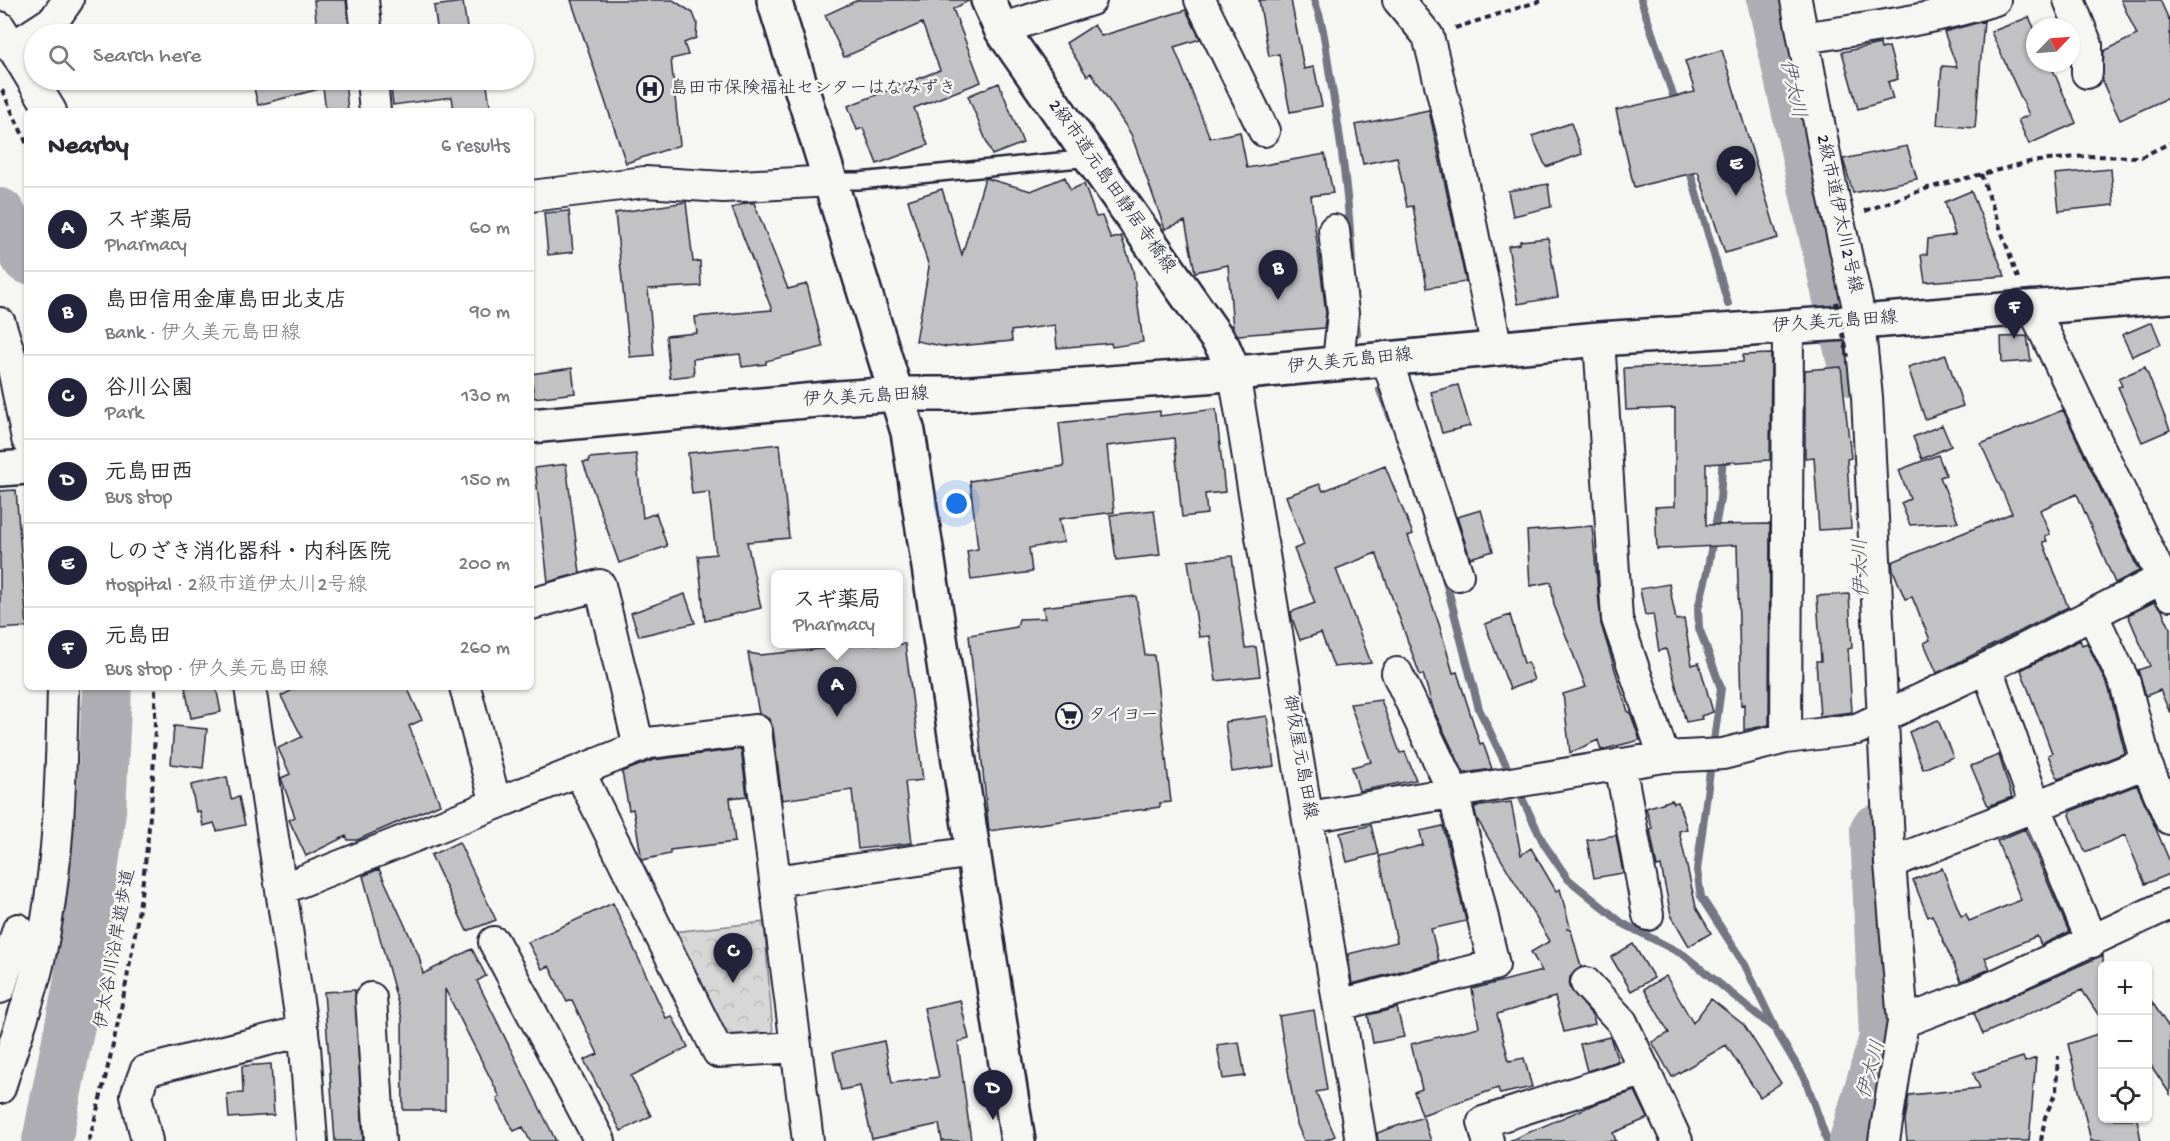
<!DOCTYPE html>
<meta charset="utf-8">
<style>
:root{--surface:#fff;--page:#f7f7f7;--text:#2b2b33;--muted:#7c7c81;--line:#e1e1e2;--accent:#22223b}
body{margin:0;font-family:"Gochi Hand","Klee One",sans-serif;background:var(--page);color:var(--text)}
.controls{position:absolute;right:18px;bottom:18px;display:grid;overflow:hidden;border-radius:9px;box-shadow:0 2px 4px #0004}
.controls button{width:54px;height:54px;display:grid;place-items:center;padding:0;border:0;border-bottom:2px solid var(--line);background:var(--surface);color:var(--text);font:30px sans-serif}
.compass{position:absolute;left:2026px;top:18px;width:54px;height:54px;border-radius:50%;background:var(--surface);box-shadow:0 2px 4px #0004;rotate:65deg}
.you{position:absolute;left:957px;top:504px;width:21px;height:21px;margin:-15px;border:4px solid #fff;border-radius:50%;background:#1a73e8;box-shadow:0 0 0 9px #1a73e833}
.badge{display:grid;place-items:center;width:39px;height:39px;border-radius:50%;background:var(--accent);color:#fff;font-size:20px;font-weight:700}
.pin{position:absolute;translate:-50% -50px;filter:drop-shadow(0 2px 3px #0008)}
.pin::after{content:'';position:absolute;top:32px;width:21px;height:18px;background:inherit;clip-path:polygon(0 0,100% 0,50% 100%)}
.popup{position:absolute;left:771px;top:570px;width:132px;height:78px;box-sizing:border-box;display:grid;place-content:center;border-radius:9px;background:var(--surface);filter:drop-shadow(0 2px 4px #0005);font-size:20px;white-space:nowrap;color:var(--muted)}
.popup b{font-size:22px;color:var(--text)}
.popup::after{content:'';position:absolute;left:50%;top:100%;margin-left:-12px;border:12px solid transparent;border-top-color:var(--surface)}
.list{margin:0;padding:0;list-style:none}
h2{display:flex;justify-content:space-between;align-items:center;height:78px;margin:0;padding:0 24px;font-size:26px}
h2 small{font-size:20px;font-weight:400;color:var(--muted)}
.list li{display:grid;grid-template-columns:39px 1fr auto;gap:18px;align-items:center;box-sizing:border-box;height:84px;padding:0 24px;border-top:2px solid var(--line)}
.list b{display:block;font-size:22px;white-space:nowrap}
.list p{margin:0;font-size:20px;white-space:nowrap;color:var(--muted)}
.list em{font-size:20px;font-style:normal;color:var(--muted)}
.icon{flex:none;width:33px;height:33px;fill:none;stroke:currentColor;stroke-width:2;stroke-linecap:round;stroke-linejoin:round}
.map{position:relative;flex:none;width:2170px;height:1141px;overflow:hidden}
.search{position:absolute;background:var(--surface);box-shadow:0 2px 4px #0004;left:24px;top:24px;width:510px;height:66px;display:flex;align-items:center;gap:15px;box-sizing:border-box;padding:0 21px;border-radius:33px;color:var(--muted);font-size:22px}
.panel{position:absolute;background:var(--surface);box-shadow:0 2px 4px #0004;left:24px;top:108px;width:510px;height:582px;border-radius:9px}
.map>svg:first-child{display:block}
.park{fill:url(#park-crowns);stroke:#7c7c89;stroke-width:1.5}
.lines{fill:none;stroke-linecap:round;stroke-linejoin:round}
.stream{stroke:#757583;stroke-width:8}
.river{stroke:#adadb3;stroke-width:50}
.building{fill:#c2c2c4;stroke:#22223b;stroke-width:1.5}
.service-casing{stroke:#22223b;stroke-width:20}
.minor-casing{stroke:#22223b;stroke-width:34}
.tertiary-casing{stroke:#22223b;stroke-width:38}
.secondary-casing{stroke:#22223b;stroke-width:38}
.path{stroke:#22223b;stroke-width:4;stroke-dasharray:6 4.5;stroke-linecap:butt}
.service{stroke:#f6f6f2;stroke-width:15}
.minor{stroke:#f6f6f2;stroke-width:30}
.tertiary{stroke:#f6f6f2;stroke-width:33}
.secondary{stroke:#f6f6f2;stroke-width:33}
.path-bridge{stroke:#22223b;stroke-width:4;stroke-dasharray:6 4.5;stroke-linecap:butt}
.labels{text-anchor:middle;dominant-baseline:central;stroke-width:5;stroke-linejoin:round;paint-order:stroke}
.poi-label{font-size:18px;fill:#22223b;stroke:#f6f6f2;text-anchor:start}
.street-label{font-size:18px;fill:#22223b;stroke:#f6f6f2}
.water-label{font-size:20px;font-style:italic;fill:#535365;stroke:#f6f6f2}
</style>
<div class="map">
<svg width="2170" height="1141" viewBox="0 0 2170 1141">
<defs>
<pattern id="park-crowns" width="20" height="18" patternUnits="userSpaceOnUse" patternTransform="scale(1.5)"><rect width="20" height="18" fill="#d7d7d7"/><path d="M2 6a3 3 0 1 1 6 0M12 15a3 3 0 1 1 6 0" fill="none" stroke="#b8b8b9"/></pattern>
</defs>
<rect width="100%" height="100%" fill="#f6f6f2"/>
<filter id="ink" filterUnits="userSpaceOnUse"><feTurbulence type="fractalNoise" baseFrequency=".0167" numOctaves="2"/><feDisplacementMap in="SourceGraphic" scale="12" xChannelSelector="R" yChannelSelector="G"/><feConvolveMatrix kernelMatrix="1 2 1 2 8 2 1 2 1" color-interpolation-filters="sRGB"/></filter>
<g filter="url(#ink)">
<!-- park -->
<path class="park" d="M764,922L773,1033L722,1035L673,932Z"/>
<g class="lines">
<!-- stream -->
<path class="stream" d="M1314,0C1324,24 1326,51 1330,76C1341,138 1349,201 1352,263
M1641,0L1677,107
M1688,164L1728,304
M1355,318L1357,333
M1380,390L1393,423
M1723,454L1720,499L1707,573L1698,609L1699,628L1721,688L1697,870L1701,897L1745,965L1775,1028
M1444,574L1479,709L1544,844L1568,879L1622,923L1684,955L1775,1029L1806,1081L1827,1141"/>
<!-- river -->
<path class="river" d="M1772,0L1854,372
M0,213L27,259
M47,1141L78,985L101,811L107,687
M1854,1141L1884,1038L1875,830"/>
</g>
<!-- building -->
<path class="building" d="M314,0H346L349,27L317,30Z
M571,0H673L693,13L697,23L696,38L684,43L688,55L671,59L680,145L626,163Z
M858,0H970L953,9L981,82L914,108L928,145L877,164L863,128L857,130L848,106L940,70L922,23L844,57L825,15Z
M1259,0H1291L1304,69L1314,67L1322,106L1290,112L1279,54L1269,56Z
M2121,0H2160L2170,22V97L2120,120L2102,81L2104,51L2137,35Z
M463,2L468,34H438L434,6Z
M1186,10L1200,39L1174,47L1210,138L1240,132L1247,168L1325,154L1333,193L1311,196L1326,313L1324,328L1238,335L1233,329L1228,265L1195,272L1185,221L1165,229L1131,134L1091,73L1087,76L1066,43L1094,25L1101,36Z
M2029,17L2035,30V63H2050L2076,123L2029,144L2018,120L2029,115L1991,32Z
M1984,21L1975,128L1937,125L1942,66L1957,67L1944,32Z
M1880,44L1881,49L1889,47L1898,79L1888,82L1893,99L1858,109L1842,52Z
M1722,50L1778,238L1725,253L1698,172L1634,187L1616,110L1695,92L1685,61Z
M252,80H345L348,111H326L323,88L258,105Z
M390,80H486L491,111H454L452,97L393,105Z
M999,83L1023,143L992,155L968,96Z
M1429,110L1466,282L1427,288L1413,206L1407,207L1397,157L1363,164L1355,125Z
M1571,123L1582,154L1546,167L1532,136Z
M1907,146L1917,179L1853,193L1843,159Z
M2111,169L2114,205L2059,211L2055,174Z
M1065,177L1070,190L1084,184L1096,217L1102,216L1111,239L1121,236L1133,270L1143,342L1112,347L1111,343L1057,348L1055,325L1011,331L1012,341L947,347L916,341L929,267L908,200L942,189L962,255L985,178L1031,191Z
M1548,184L1551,207L1513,216L1508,191Z
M1971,191L2005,276L1925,282L1921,255L1927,254L1928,239L1955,235L1945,202Z
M686,202L693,262L700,261L701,286L648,289L654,355L630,357L615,213Z
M746,203H754L788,289L807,284L823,347L766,361V364L742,367L740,354L693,359L694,375L670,378L666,336L697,333L695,317L772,310L732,208Z
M569,211L573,252L548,255L544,213Z
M1548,238L1558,297L1518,304L1508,246L1520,244V241Z
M2152,322L2161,344L2132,356L2122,335Z
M2027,336L2031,361L2002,363L2001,337Z
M1771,354L1770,460L1706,464V525L1770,524L1769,725L1744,730V704L1741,705L1737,545L1657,549L1655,507L1675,506V408L1626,410L1624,368L1743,362V355Z
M1946,355L1963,406L1925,419L1908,367Z
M1841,367L1851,458L1847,459L1851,528L1819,530L1814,457L1805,458V370Z
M2145,367L2170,430L2142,442L2118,387L2122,386L2119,378Z
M572,368L575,393L534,398L531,374Z
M1458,385L1470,426L1442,433L1431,392Z
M1216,409L1225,492L1205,494L1207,514L1182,517L1174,438L1107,446L1114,512L1059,519L1064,542L1029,548L1032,572L971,580L967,551L978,549L970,481L1064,466L1059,423L1160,411V416Z
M2063,410L2139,571L2115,583L2077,494L2040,510L2050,534L2045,536L2047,541L2043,542L2068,607L1937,673L1924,643L1930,640L1912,597L1905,599L1893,570L1892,562L2012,513L1981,444Z
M1942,425L1951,446L1922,459L1913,437Z
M780,444L789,538L747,542L761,608L705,621L698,556L716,554L709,492L692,494L688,453Z
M636,454L643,518L656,513L667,546L619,563L583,462H589V458Z
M1938,455L1946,475L1940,477L1958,522L1910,525L1901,503L1910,499L1899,470Z
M566,464L580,573L548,582L535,468Z
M1385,466L1413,534L1408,536L1439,624L1453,673L1457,672L1480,744L1483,743L1492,769L1464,773L1434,711L1423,674L1420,675L1376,553L1336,569L1371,663L1334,667L1321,633L1300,640L1292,618L1291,612L1315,603L1294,549L1304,545L1286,496L1320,484L1323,491Z
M16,490L27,627L0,629V491Z
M1154,510L1160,555L1116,560L1110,515Z
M1481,510L1493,551L1470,558L1457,517Z
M1592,526L1601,624L1628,712H1630L1640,740L1601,750L1598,740L1570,753L1563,694L1586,687L1554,605L1551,582L1530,586L1527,531Z
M1232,556L1245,648L1256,647L1260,676L1216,681L1210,636L1199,637L1188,561Z
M1669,584L1676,620L1684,619L1692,665L1699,663L1713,712L1701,716L1702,719L1686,722L1666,649L1659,651L1653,614L1645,615L1640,589Z
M685,594L695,623L639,636L631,613Z
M1849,594L1852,648L1848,649L1852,712L1820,716L1816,661H1821L1817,596Z
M1136,596L1145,655H1154L1171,802L1160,803V807L989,831L969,635L1017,627L1019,619L1045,618L1043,607Z
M2154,602L2162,610L2170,628V713L2160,690L2146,696L2138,670L2150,666L2128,615Z
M1510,615L1524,663H1528L1534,680L1510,689L1485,624Z
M2080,640L2082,645L2087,643L2109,689L2125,753L2058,779L2048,755L2052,753L2021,670Z
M872,644H905L923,780L905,782L912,843L858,849L852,790L782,800L773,728L769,719L759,714L748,653L760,655Z
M185,687H216L221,712L191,718Z
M298,687H407L422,720L409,726L440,804L357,840H348L346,836L306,856L289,820L295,817L281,778L290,774L278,748L302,737L281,696Z
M1381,700L1400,753L1405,752L1416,780L1359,791L1352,767L1371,762L1350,704Z
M1267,716L1274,766L1232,772L1225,722Z
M1938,720L1953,757L1923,769L1909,732Z
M174,726L207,729L203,768L171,764Z
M741,749L747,796L730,798L735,842L670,850V854L642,860L633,809L629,810L622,772L653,760Z
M1999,755L2012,797L1988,806L1971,766Z
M227,777L231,799L239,797L245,825L217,831L214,823L203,826L200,811L196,812L191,785Z
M2137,785L2170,862V874L2145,884L2125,835L2085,852L2070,815L2071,811Z
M1672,800L1674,803L1678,802L1687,829L1679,831L1696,907L1711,933L1689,946L1671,915L1661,866L1657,867L1650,829L1652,828L1646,808Z
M1511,802L1521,855L1531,848L1556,891L1560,889L1570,927L1567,929L1571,930L1581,967L1570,977L1569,987L1593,1016L1595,1024L1564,1032L1555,997L1497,1014L1509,1061L1524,1058L1532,1087L1500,1094L1498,1088L1422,1115L1414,1092L1422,1089L1411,1044L1479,1027L1472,989L1542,971L1531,952L1550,941L1477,819L1474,807Z
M1371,825L1378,854L1347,862L1340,833Z
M1443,826L1466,921L1431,929L1439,961L1352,984L1348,954L1397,942L1379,856L1423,845L1420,831Z
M2025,829L2069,932L2041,945L2037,936L1985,958L1990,969L1961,981L1932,915L1928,917L1913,880L1942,868L1961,916L1966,914L1969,921L2021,900L1997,841Z
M1616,835L1623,873L1594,878L1587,840Z
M459,842L496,920L467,931L431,855Z
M379,869L419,956L423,974L472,949L486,976L477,981L556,1141H530L523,1127L514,1131L497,1099L500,1097L445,989V1110H403L402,1018L363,876Z
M613,903L666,1018L672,1016L688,1047L631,1076L651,1116L621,1131L584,1060L598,1054L572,1000L567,1002L549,966L542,969L528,942Z
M1633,944L1654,978L1631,991L1611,957Z
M2103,955V1022L2082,990L1983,1034L1974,1013Z
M1666,976L1693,1023L1711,999L1744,1025L1781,1083L1760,1097L1726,1045L1672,1077L1652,1042L1669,1033L1644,989Z
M355,990L363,1141H335L324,992Z
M2148,996L2170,1029V1094L2148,1061Z
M960,1000L969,1039L958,1042L971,1141H942L939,1124L872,1139L860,1086L841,1090L833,1052L884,1041L892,1083L939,1077L924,1008Z
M1397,1008L1404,1037L1373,1043L1368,1015Z
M1314,1010L1327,1090L1316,1092L1335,1136L1323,1141H1304L1297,1124L1279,1016Z
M2103,1032V1119H2137L2141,1141H2091L2068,1044Z
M1610,1037L1618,1061L1587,1071L1580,1044Z
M1239,1042L1245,1076L1223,1079L1217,1045Z
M2023,1057L2025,1062L2036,1058L2029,1141H1907L1905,1121L1909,1095L1980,1088L1973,1073Z
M271,1064L274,1115L229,1118L227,1094L243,1093L242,1066Z
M1635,1091L1648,1118L1613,1133L1616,1141H1509L1595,1104Z
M1423,1117L1431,1141H1378L1377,1133Z"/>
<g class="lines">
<defs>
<path id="service" d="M832,181H859L1090,158"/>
<path id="minor" d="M363,0L367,34
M1200,0L1264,131
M1398,0L1428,36L1453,136L1497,349
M1796,0L1829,176L1857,303L1867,397L1890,863L1903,1022L1884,1141
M2069,0L2087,45V73
M0,27L51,111
M1001,29L1091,0
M1803,38C1868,28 1933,20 1995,0
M11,48L54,20L68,0
M372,80L375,111
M531,196L645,182L723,187L832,181
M1334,230L1343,313L1338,362
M2033,308L2170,595
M0,323L11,358L27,439
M1599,339L1617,619L1664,757
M1386,357L1458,575
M1234,373L1361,1141
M531,604L600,585L639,747
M2092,614L2125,683L2146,763L2170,819
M1987,668L2035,805L2092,942
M250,687L305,1047L312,1141
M465,687L496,804
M1786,738L1788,327
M1620,764L1648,915
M579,771L718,1052L796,1047
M1309,817L1664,757L1723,754L1786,738L1857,729L1987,668L2163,578L2170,577
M1890,863L2146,763
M775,881L973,852
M282,889L649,743L756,730L808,1141
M494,942L600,1141
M1586,983L1622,1022L1677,1141
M0,988L18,929
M371,998L380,1141
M1339,1005L1494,965L1453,791L1397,673
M1903,1022L1981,992L2170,904
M0,1088C12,1047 28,1007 38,965C59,874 61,781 63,687
M147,1141L136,1096L145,1071L303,1031
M1488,1141L1483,1122L1645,1070"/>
<path id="tertiary" d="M774,0L908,432L1018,1141
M988,0L1001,29L1223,347L1234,373"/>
<path id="secondary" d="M531,426L838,398L898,394H957L1205,376L1599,339L1861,322L2170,296
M0,469L27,467"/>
</defs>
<!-- service casing -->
<use href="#service" class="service-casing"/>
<!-- minor casing -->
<use href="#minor" class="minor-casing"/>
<!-- tertiary casing -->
<use href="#tertiary" class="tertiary-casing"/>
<!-- secondary casing -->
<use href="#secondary" class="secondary-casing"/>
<!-- path -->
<path class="path" d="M1455,28L1543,0
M2,90L27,144
M1981,174L2018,278
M1865,211L1928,188L2029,162L2086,156L2141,157L2170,143
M89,1141C129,993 157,841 155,687
M2041,1141L2045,1117L2056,1092L2058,1056"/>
<!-- service -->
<use href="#service" class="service"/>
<!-- minor -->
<use href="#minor" class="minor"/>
<!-- tertiary -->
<use href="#tertiary" class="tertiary"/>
<!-- secondary -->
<use href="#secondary" class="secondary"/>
<!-- path-bridge -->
<path class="path-bridge" d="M1836,302L1848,357"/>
</g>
</g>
<!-- icons -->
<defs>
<symbol id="hospital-ring" viewBox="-11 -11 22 22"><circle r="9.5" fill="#f6f6f2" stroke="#22223b" stroke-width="1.5"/><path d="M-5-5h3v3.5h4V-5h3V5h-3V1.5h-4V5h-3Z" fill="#22223b"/></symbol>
<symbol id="supermarket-ring" viewBox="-11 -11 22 22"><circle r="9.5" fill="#f6f6f2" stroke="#22223b" stroke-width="1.5"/><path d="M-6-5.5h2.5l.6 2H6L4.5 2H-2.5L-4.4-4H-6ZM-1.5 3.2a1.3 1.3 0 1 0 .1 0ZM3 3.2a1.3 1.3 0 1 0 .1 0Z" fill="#22223b"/></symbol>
</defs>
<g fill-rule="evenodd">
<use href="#hospital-ring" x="635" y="74" width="30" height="30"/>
<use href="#supermarket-ring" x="1054" y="701" width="30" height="30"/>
</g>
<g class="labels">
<!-- poi labels -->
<g class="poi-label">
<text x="670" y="89">島田市保険福祉センターはなみずき</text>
<text x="1088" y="716">タイヨー</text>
</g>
<!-- street labels -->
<g class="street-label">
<text transform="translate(1111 187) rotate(55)">2級市道元島田静居寺橋線</text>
<text transform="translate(1838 214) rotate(78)">2級市道伊太川2号線</text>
<text transform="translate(1835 323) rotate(-4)">伊久美元島田線</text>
<text transform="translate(1350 362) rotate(-6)">伊久美元島田線</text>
<text transform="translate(866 398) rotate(-3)">伊久美元島田線</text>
<text transform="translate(1299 757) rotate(80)">御仮屋元島田線</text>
<text transform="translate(116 949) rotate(-80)">伊太谷川沿岸遊歩道</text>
</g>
<!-- water labels -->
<g class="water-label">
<text transform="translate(1791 89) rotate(78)">伊太川</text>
<text transform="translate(1863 568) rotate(-92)">伊太川</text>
<text transform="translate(1873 1070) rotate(-75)">伊太川</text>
</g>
</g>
</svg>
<div class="controls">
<button>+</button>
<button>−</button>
<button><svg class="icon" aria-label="locate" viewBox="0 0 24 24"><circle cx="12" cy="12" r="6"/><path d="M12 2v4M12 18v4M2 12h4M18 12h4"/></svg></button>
</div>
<svg class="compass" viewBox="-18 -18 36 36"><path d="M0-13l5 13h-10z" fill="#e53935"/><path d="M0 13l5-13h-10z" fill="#7c7c81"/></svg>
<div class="you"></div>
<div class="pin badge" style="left:837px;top:717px">A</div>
<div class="popup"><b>スギ薬局</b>Pharmacy</div>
<div class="pin badge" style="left:1278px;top:300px">B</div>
<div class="pin badge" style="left:733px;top:983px">C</div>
<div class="pin badge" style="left:993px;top:1120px">D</div>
<div class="pin badge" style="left:1736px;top:196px">E</div>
<div class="pin badge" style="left:2014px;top:339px">F</div>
<div class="search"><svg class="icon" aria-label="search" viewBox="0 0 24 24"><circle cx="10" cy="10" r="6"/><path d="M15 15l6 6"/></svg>Search here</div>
<section class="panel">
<h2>Nearby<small>6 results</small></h2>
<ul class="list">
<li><span class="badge">A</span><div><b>スギ薬局</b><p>Pharmacy</p></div><em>60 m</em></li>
<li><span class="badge">B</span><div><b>島田信用金庫島田北支店</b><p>Bank · 伊久美元島田線</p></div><em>90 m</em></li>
<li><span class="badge">C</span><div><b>谷川公園</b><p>Park</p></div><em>130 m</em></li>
<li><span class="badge">D</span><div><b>元島田西</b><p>Bus stop</p></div><em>150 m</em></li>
<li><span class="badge">E</span><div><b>しのざき消化器科・内科医院</b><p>Hospital · 2級市道伊太川2号線</p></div><em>200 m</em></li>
<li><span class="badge">F</span><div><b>元島田</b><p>Bus stop · 伊久美元島田線</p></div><em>260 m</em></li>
</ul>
</section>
</div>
